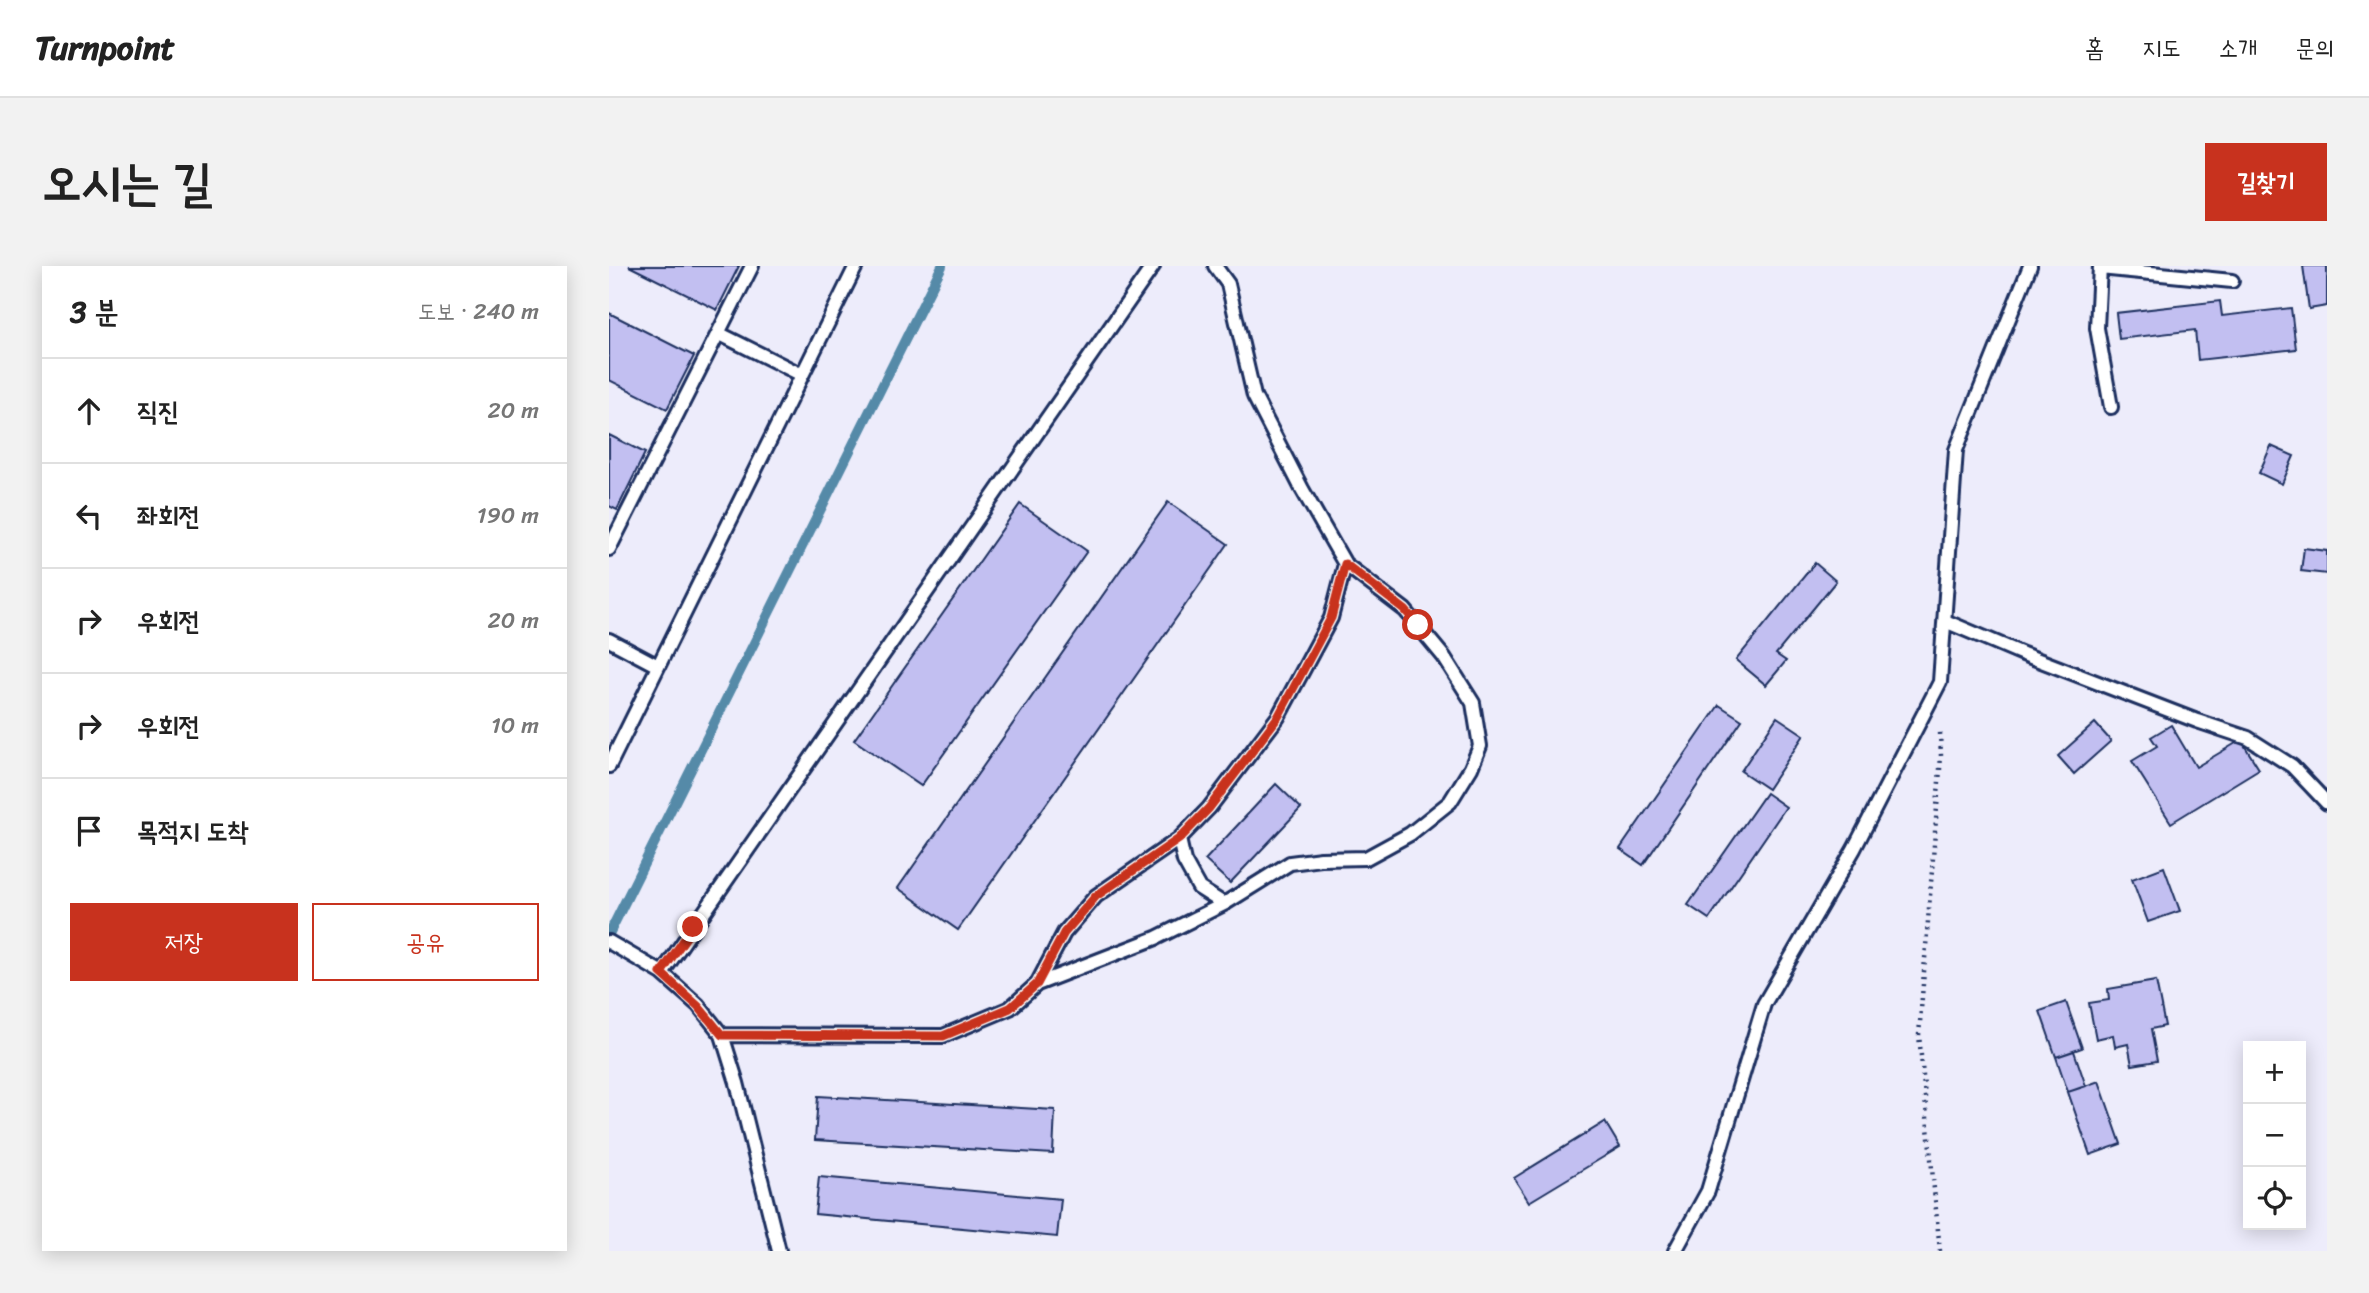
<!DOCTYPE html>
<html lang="ko">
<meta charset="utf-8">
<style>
:root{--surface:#fff;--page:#f2f2f2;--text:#222;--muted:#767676;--line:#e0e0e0;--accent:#c8321e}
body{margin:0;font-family:Sriracha,"Poor Story",sans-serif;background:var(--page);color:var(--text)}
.controls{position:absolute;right:21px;bottom:21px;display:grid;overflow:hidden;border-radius:0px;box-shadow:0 4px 18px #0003}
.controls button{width:63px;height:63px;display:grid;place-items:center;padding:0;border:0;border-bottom:2px solid var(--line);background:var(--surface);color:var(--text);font:35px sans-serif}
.stop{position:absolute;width:21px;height:21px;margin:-16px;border:5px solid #c8321e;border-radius:50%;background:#fff}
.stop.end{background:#c8321e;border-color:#fff;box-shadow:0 2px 7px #0008}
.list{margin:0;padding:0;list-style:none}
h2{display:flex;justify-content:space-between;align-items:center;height:91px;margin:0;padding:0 28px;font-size:30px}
h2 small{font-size:23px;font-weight:400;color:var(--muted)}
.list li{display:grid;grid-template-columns:46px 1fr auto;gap:21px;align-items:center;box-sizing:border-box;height:105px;padding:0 28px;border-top:2px solid var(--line)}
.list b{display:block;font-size:26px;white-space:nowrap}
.list em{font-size:23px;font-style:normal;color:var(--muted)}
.actions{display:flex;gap:14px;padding:21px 28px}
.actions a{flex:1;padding:16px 0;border:2px solid var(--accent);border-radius:0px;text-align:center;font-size:24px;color:var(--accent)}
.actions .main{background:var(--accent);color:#fff}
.icon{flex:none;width:38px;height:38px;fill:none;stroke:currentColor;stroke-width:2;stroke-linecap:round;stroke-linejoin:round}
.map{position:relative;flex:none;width:1718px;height:985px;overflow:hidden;border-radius:0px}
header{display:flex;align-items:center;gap:42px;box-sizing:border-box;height:98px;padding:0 35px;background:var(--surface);border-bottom:2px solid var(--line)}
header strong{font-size:33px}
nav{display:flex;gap:38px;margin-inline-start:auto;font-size:24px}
.intro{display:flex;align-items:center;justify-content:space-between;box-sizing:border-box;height:168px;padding:0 42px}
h1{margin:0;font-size:49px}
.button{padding:18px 32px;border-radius:0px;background:var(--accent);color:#fff;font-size:24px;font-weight:700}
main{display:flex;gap:42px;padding:0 42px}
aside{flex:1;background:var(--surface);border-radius:0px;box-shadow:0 4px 18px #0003}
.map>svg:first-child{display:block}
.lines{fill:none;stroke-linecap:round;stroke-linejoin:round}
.stream{stroke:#558aa8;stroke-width:10}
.building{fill:#c2bff1;stroke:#1b2f5e;stroke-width:2}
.lane-casing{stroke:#1b2f5e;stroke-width:18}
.path{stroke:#1b2f5e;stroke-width:4.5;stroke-dasharray:2 5;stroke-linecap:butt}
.lane{stroke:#fff;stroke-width:12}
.route{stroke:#c8321e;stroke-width:9}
</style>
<header>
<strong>Turnpoint</strong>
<nav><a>홈</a><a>지도</a><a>소개</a><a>문의</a></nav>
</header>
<div class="intro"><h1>오시는 길</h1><a class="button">길찾기</a></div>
<main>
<aside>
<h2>3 분<small>도보 · 240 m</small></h2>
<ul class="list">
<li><svg class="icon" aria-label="ahead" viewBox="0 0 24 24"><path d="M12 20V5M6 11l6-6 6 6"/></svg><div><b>직진</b></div><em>20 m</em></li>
<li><svg class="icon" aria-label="left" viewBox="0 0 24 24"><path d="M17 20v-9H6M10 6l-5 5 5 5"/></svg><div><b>좌회전</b></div><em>190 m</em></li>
<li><svg class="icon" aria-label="right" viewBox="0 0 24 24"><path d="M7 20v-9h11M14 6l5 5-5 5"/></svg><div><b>우회전</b></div><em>20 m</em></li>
<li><svg class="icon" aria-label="right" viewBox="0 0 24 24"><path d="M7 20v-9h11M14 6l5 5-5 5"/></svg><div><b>우회전</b></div><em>10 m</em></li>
<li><svg class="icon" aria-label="arrive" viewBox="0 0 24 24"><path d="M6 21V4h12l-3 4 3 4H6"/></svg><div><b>목적지 도착</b></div></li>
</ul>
<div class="actions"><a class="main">저장</a><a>공유</a></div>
</aside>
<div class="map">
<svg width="1718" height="985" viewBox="0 0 1718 985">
<rect width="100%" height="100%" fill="#edecfb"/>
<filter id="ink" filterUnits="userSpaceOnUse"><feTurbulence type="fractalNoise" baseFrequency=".0143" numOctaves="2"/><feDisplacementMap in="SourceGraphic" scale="14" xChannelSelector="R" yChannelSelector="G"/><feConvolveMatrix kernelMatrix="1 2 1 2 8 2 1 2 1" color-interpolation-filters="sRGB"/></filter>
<g filter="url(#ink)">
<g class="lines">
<!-- stream -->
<path class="stream" d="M0,668L333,0"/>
</g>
<!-- building -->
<path class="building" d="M20,0H130L108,44Z
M1694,0H1718V40L1700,43Z
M1611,35L1613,50L1682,42L1687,83L1589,94L1586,64L1510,73L1507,47Z
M0,47L85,90L58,143L0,114Z
M0,169L36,187L8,244L0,240Z
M1662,180L1685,190L1673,218L1650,207Z
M559,236L619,278L349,664L289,622Z
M411,238L478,285L312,520L245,474Z
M1695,282L1718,285V308L1692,305Z
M1206,297L1227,315L1167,388L1177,395L1157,419L1127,394Z
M1110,439L1133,454L1034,599L1011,583Z
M1168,451L1195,469L1159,523L1132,505Z
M1486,457L1502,475L1465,508L1449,490Z
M1562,459L1587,501L1632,474L1650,503L1562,557L1523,495L1548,480L1542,471Z
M667,518L692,542L621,617L596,594Z
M1157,527L1177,541L1100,653L1079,639Z
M1555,601L1571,645L1539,656L1523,613Z
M1547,715L1556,760L1542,763L1548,795L1523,799L1519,778L1506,781L1504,769L1487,773L1480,737L1500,734L1499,723Z
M1457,736L1473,782L1447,791L1431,745Z
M1465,785L1477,820L1459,826L1447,791Z
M1490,815L1512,878L1481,889L1459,826Z
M209,830L446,844L444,888L206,874Z
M996,856L1011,881L920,936L905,912Z
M210,911L452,933L448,971L206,948Z"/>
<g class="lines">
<defs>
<path id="lane" d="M1491,0L1488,62L1502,141
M1491,2L1623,15
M109,67L193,109
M0,283L143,0
M1336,355L1414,388L1588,455L1639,472L1683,500L1718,537
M0,374L49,400
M0,500L247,0
M570,573L575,595L590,622L615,638
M0,676L53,707L89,739L113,769L128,817L170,985
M53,707L544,0
M428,718L547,672L615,638L681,597L712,593L757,592L801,568L841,536L862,502L871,480L864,437L835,391L796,344L736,298
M113,769L334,770L401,742L428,718L455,667L487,630L570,573L600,542L669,451L722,352L736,298L693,223L645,130L619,18L606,0
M1066,985L1099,925L1155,738L1245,583L1331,416L1347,184L1421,0"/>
</defs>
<!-- lane casing -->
<use href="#lane" class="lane-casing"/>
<!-- path -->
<path class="path" d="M1331,985L1310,769L1332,490L1331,466"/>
<!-- lane -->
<use href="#lane" class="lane"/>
</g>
</g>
<g class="lines" filter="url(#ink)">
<!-- route -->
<path class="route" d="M84,661L52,707L89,740L113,769L334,770L401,742L428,718L455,667L487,630L570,573L600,542L669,451L722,352L736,298L796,344L809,359"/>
</g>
</svg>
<div class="controls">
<button>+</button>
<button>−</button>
<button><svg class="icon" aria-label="locate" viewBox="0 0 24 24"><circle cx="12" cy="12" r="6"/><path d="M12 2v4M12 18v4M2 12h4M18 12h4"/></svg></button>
</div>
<div class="stop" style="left:809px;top:359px"></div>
<div class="stop end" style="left:84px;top:661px"></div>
</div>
</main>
